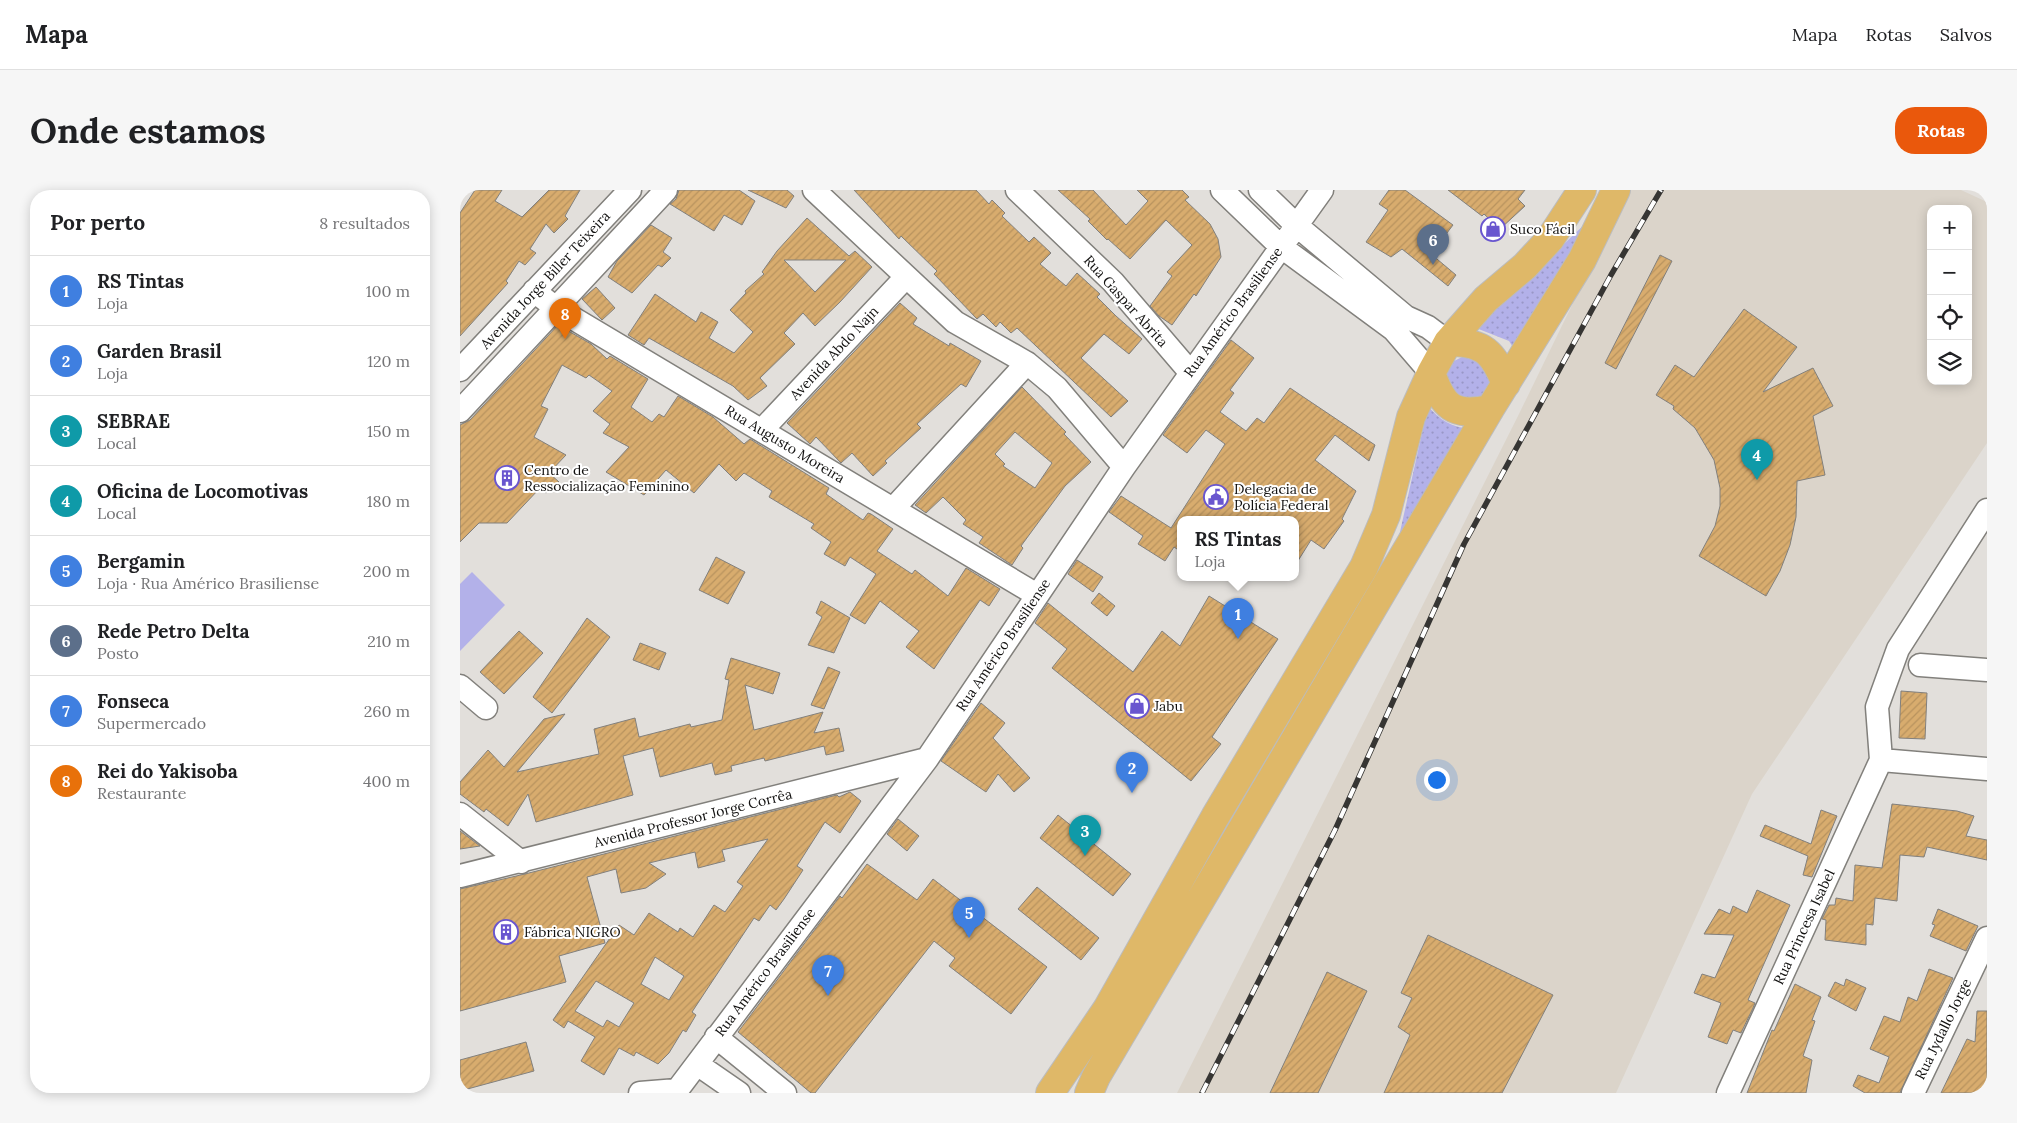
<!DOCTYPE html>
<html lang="pt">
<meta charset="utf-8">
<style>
:root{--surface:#fff;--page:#f6f6f6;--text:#202124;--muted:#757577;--line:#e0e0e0;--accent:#ea580c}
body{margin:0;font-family:Lora,serif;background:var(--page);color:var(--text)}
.controls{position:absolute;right:15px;top:15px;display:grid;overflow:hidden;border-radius:10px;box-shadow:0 2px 12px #0003}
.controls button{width:45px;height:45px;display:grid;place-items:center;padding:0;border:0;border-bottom:1px solid var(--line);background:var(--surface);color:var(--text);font:25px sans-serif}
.you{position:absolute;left:976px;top:589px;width:18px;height:18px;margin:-12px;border:4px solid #fff;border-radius:50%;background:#1a73e8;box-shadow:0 0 0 8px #1a73e833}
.badge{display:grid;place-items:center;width:32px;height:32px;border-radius:50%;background:var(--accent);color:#fff;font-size:16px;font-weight:700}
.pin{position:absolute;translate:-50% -41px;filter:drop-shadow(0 1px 2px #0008)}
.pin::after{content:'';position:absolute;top:26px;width:18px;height:15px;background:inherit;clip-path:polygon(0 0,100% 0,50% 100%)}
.popup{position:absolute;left:717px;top:326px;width:122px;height:65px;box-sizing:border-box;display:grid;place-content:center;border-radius:10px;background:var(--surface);filter:drop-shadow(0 1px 4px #0005);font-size:16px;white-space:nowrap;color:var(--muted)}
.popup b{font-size:19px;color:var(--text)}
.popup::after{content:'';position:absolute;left:50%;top:100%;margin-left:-10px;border:10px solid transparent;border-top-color:var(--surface)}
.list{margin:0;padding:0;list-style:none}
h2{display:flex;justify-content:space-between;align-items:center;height:65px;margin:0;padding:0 20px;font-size:21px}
h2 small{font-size:16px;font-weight:400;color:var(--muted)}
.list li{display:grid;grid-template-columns:32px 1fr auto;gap:15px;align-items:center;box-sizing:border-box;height:70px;padding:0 20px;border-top:1px solid var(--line)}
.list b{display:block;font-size:19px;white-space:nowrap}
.list p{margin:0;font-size:16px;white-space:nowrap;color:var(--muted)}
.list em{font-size:16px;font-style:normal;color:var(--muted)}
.icon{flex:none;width:28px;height:28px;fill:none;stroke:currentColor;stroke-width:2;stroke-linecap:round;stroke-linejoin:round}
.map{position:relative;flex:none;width:1527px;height:903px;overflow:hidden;border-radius:20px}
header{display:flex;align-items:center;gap:30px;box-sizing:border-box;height:70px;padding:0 25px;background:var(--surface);border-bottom:1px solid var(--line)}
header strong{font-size:24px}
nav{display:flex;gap:28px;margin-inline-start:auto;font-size:18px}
.intro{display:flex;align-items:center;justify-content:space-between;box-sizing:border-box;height:120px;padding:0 30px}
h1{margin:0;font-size:35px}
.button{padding:12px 22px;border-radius:20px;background:var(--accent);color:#fff;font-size:18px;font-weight:700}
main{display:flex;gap:30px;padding:0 30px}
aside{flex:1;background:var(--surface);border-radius:20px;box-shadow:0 2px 12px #0003}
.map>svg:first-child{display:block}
.built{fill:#dbd4ca;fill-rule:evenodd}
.grass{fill:#b3b1e9}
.park{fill:url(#park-dots)}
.building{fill:url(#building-hatch);stroke:#82807d;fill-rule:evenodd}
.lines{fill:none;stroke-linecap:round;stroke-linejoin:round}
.minor-casing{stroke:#82807c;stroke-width:25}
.major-casing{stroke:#bcbcbc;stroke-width:30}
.minor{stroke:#fff;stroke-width:22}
.major{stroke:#dfb868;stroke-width:28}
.rail-casing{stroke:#363533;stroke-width:5.5}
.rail{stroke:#fff;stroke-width:4;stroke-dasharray:11;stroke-linecap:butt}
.labels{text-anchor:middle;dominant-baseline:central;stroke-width:4;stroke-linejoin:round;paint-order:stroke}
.poi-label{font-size:14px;fill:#11100f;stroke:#fff;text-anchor:start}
.street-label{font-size:14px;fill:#11100f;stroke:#fff}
</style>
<header>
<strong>Mapa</strong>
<nav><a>Mapa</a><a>Rotas</a><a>Salvos</a></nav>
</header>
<div class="intro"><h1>Onde estamos</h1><a class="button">Rotas</a></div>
<main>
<aside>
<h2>Por perto<small>8 resultados</small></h2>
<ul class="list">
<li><span class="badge" style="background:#3f7fe0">1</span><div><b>RS Tintas</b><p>Loja</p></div><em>100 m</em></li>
<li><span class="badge" style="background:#3f7fe0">2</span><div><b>Garden Brasil</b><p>Loja</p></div><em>120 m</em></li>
<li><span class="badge" style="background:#0f9aa8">3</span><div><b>SEBRAE</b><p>Local</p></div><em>150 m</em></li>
<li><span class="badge" style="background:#0f9aa8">4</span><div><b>Oficina de Locomotivas</b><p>Local</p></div><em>180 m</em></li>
<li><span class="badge" style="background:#3f7fe0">5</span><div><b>Bergamin</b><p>Loja · Rua Américo Brasiliense</p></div><em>200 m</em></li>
<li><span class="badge" style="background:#5c6f8a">6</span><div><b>Rede Petro Delta</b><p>Posto</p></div><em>210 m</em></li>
<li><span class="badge" style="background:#3f7fe0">7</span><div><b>Fonseca</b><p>Supermercado</p></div><em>260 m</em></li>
<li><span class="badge" style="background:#e8710a">8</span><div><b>Rei do Yakisoba</b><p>Restaurante</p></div><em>400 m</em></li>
</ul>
</aside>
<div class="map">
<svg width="1527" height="903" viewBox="0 0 1527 903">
<defs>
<pattern id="park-dots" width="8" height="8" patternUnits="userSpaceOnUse" patternTransform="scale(1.25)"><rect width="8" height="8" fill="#b3b1e9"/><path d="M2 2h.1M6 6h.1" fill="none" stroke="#9997c7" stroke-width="1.8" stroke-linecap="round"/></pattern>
<pattern id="building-hatch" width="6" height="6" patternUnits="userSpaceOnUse" patternTransform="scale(1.25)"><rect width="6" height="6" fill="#d8ac6e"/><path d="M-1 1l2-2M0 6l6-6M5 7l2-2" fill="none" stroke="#b8935e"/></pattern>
</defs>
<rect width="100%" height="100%" fill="#e2dfdb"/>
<!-- built -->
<path class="built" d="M1168,0H1501L1527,12V253L1292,604L1156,903H717L1058,226ZM1471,19H1508V191H1471Z"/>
<!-- grass -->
<path class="grass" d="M12,382L45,415L0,461V394Z"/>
<!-- park -->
<path class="park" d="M1127,32L1056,162L1049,151L1016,138Z
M1008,164L1035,180L1024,210L994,207L986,185L994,171Z
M968,216C980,230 991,237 1010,239L936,360Z"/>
<!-- building -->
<path class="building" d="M15,0H42L35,11L62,27L89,0H120L105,26L108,29L94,43L86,34L70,59L76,63L65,75L59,71L46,91L48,93L0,146V23Z
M219,0H279L295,11L282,35L264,25L254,41L210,14L216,9Z
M288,0H327L334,6L326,18Z
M394,0H516L529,14L532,10L545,23L542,26L569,52L574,47L591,63L580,74L606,96L617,83L640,104L637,107L656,126L682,149L669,164L644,144L621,168L668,211L651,227L557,138L551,143L540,132L536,137L523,124L517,129L474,84L477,81L441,46L439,49Z
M598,0H633L666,35L688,11L677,0H722L729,7L725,10L750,34L758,49L761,67L736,106L734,104L712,135L699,126L690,116L712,86L707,82L732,55L706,30L670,69L648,49L647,50L628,31L630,29Z
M929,0H945L993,35L971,64L996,85L988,96L942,59L931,67L906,52L928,20L919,14Z
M988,0H1065L1058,9L1065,16L1040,39L1024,24L1022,26Z
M347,28L389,66L395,61L412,77L380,112L355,136L343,123L324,143L335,154L300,188L307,196L288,210L273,196L189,148L184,155L168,145L195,104L236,132L241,122L258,132L249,148L274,163L293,142L270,120L286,103L285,101L304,84L302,82L317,61ZM324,70H386L355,102Z
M191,35L212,48L203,62L211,68L202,77L198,75L172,103L148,87L157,71Z
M1200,65L1212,71L1156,179L1145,173Z
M136,97L155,118L142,130L122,109Z
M440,113L457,128L453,134L489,156L490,153L521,171L506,197L501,194L457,234L461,238L425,271L427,273L413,286L392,263L381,273L356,247L350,254L327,233Z
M1284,119L1337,157L1303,202L1353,178L1373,216L1353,226L1365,285L1337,291L1336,327L1330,355L1320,381L1306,406L1239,366L1255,336L1260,316V298L1254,270L1235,238L1213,219L1214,216L1196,205L1215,175L1234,187Z
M98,135L131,154L147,169L150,166L188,189L171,217L192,232L199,224L204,227L218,206L253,227L284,254L290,249L369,298L366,304L403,330L408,323L411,324L433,339L417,361L452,384L455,380L488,406L506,378L540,399L529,416L520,410L474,479L446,457L459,441L420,411L405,434L390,425L416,384L390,367L385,376L364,364L371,352L351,338L354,334L309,307L312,301L284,283L276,291L259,274L234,303L206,280L184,305L146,282L169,257L143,243L150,234L133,221L152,201L129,185L126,188L102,175L81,216L88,219L74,247L106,265L89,283L99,292L86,303L80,298L47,333H19L0,352V235L10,230Z
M771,150L794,168L770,200L774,203L760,222L786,241L797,228L804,233L830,198L915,255L909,271L875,245L855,270L896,301L882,329L884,331L864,359L851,350L836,374V330H720V361L714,357L705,371L678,354L683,346L649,322L661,306L711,338L765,254L746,240L727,263L703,245Z
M562,197L606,242L604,244L631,272L605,296L561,356L563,358L552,375L519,353L523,347L503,334L506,330L483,307L466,323L455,315ZM555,242L592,273L575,298L543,276L545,274L535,264Z
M256,367L285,382L268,414L239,400Z
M617,370L643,387L633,402L608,384Z
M639,403L655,416L647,426L631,413Z
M749,406L818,449L752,547L761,554L731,591L592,478L607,459L575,433L588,413L673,482L702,441L720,456Z
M361,411L390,428L374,463L348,455L362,427L356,423Z
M127,428L150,447L92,523L73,507Z
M59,441L83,463L44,504L20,482Z
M180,453L206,463L199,480L173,470Z
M271,468L320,483L313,504L285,495L294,540L363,522L354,543L379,538L384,561L366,565L364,556L305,571L304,568L271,576L272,581L255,585L252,573L200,587L193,558L163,566L173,605L76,632L68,604L48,636L26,619L24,622L0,604V592L28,560L44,577L84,529L105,524L57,582L139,564L134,539L175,528L179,547L230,534L231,537L262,530L269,490L265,489Z
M368,477L380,482L364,519L351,515Z
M1441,501L1467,503L1465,549L1439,548Z
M521,513L545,533L533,548L570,588L554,602L538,584L526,602L481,571Z
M390,602L401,611L380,643L365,632L337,676L343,680L324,709L316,720L310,715L299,731L294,728L232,822L236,825L226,842L223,840L209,863L198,874L176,862L174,866L159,858L144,885L121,871L135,847L108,831L104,838L93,830L159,735L174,745L189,723L218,742L220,738L233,747L254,715L265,722L283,696L277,692L308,649L262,660L265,671L238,678L235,662L189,673L206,684L186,698L161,703L156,679L127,687L145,753L99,766L106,792L0,821V699L65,684L377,605L379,607ZM195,767L224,786L209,810L181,794ZM136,791L174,813L159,837L147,830L143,837L115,821Z
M1432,614L1497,621L1514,626L1506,646L1527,650V670L1467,657L1464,667L1440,665L1437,711L1415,708L1413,735L1406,734V755L1365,750L1366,730L1362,729L1369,715H1375L1376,708L1393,711L1395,675L1422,678Z
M1361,620L1377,626L1352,687L1343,685L1348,666L1300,646L1305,635L1351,654Z
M598,625L671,684L653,706L580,648Z
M438,629L459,646L447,661L427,644Z
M0,641L20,656L0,659Z
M407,674L457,710L473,689L587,777L551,824L489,776L495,768L474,751L355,903H351L278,842L380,706L382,708Z
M577,697L639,748L621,770L558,719Z
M1297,700L1330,715L1288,810L1295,813L1293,818L1281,843L1273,840L1267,854L1248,847L1261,813L1234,803L1242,784L1255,788L1274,745L1244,744L1259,719L1270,724L1273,716L1287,723Z
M1478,719L1518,736L1506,761L1470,746L1475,735L1472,734Z
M968,745L1093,805L1042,903H924L950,845L938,837L952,808L941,803Z
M1469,779L1493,788L1440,903H1405L1393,896L1398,885L1419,893L1429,867L1410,859L1424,826L1440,832L1448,807L1457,811Z
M867,782L907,801L858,903H810Z
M1386,789L1406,798L1396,821L1368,806L1375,792L1384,796Z
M1335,794L1361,807L1352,830L1355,831L1343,866L1352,870L1346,903H1287L1312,840L1314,841Z
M1517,821H1527V903H1481L1507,849L1515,852Z
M66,852L74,881L0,901V870Z"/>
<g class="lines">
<defs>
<path id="minor" d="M354,0L495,132L567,173L597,198L664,277
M557,0L653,92L730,182
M762,0L820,56L934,140L971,183
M800,0L836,35L946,127L968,137L988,152
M74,101L96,118L577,405
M0,180L170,0
M0,221L206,0
M302,240L446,87
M433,319L567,173
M1460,475L1527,480
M0,496L26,518
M1421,570L1527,579
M0,624L61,672
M0,686L467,569
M256,847L325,903
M237,874L279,903
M180,903L217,900
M215,903L467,569L664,277L862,0
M1268,903L1421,570L1417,517L1438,459L1527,320
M1453,903L1527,748"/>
<path id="major" d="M988,152C1024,152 1033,162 1046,194
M971,183C983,217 993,227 1030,219
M590,903L647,819L755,627L904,377L926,325L951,227L971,183L988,152L1026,109L1065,76L1090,49L1122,0
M629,903L636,887L1030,219L1122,70L1156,0"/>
</defs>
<!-- minor casing -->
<use href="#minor" class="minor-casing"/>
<!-- major casing -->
<use href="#major" class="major-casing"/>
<!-- minor -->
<use href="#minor" class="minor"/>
<!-- major -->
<use href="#major" class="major"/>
<defs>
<path id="rail" d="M742,903L875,640L1004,354L1151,85L1201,0"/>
</defs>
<!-- rail casing -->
<use href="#rail" class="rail-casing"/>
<!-- rail -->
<use href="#rail" class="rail"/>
</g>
<!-- icons -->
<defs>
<symbol id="shop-ring" viewBox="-11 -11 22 22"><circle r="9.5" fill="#fff" stroke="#6956cf" stroke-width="1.5"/><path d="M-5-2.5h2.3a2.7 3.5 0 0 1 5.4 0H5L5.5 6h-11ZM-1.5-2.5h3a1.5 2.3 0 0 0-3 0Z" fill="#6956cf"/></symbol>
<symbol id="building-ring" viewBox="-11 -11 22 22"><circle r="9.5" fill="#fff" stroke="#6956cf" stroke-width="1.5"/><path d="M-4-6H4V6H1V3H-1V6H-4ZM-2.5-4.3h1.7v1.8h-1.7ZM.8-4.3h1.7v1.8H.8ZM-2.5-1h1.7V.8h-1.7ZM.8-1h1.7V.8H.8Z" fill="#6956cf"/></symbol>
<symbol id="civic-ring" viewBox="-11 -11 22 22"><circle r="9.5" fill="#fff" stroke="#6956cf" stroke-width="1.5"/><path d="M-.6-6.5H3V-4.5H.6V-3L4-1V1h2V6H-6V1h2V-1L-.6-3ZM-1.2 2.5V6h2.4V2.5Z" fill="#6956cf"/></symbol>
</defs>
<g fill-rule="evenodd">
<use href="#shop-ring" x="1019" y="25" width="28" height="28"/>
<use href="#building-ring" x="33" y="274" width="28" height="28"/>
<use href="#civic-ring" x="742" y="293" width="28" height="28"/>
<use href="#shop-ring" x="663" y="502" width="28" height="28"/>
<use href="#building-ring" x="32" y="728" width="28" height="28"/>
</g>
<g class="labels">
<!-- poi labels -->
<g class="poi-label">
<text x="1050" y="39">Suco Fácil</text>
<text x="64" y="280">Centro de<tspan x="64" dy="16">Ressocialização Feminino</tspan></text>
<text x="774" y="299">Delegacia de<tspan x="774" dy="16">Polícia Federal</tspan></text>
<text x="694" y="516">Jabu</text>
<text x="64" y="742">Fábrica NIGRO</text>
</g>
<!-- street labels -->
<g class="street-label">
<text transform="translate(85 90) rotate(-47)">Avenida Jorge Biller Teixeira</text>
<text transform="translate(666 111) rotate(48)">Rua Gaspar Abrita</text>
<text transform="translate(773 122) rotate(-54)">Rua Américo Brasiliense</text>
<text transform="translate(374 163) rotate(-47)">Avenida Abdo Najn</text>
<text transform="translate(325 254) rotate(31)">Rua Augusto Moreira</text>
<text transform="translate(543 455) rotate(-56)">Rua Américo Brasiliense</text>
<text transform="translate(233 628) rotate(-14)">Avenida Professor Jorge Corrêa</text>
<text transform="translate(1344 737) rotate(-65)">Rua Princesa Isabel</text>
<text transform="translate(305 782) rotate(-53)">Rua Américo Brasiliense</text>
<text transform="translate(1483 839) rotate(-64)">Rua Jydallo Jorge</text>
</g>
</g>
</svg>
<div class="controls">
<button>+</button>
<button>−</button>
<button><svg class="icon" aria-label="locate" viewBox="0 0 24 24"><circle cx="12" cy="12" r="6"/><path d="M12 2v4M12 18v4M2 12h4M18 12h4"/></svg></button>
<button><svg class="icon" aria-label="layers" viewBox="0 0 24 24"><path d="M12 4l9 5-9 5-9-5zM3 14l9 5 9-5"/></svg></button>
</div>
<div class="you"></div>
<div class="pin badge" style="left:778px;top:449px;background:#3f7fe0">1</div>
<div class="popup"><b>RS Tintas</b>Loja</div>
<div class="pin badge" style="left:672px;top:603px;background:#3f7fe0">2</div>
<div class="pin badge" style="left:625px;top:666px;background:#0f9aa8">3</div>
<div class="pin badge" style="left:1297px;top:290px;background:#0f9aa8">4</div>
<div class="pin badge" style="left:509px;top:748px;background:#3f7fe0">5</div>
<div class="pin badge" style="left:973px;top:75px;background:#5c6f8a">6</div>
<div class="pin badge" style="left:368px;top:806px;background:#3f7fe0">7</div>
<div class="pin badge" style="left:105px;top:149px;background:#e8710a">8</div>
</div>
</main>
